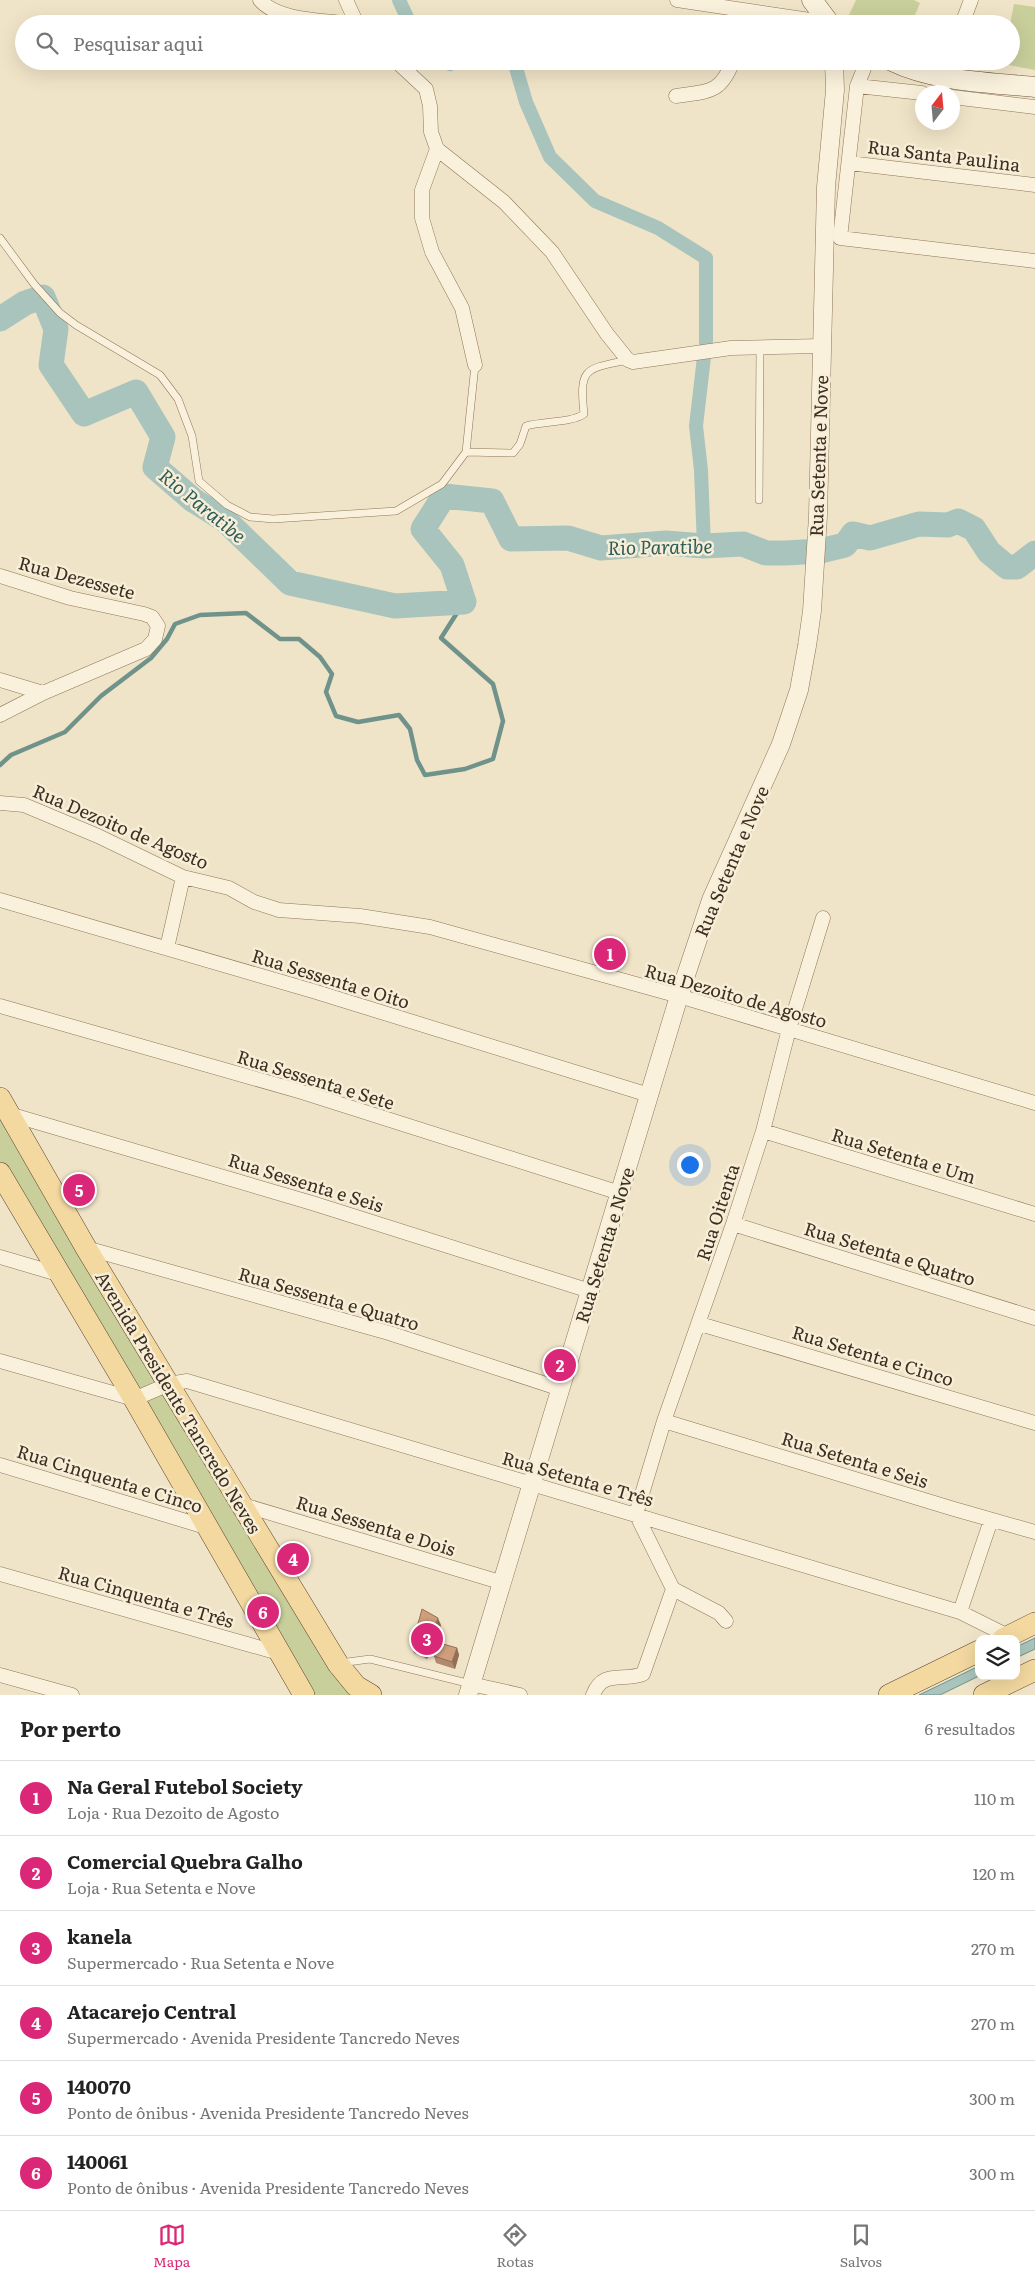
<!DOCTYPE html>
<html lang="pt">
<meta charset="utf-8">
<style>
:root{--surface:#fff;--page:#f2f2f2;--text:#222;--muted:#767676;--line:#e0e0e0;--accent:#db2777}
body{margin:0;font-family:Literata,serif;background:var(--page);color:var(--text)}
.controls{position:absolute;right:15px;bottom:15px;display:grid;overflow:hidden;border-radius:10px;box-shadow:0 5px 20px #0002}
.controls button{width:45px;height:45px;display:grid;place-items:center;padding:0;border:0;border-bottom:1px solid var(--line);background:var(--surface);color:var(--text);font:25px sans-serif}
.compass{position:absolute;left:915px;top:85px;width:45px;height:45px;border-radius:50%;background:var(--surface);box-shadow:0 5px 20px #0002;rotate:16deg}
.you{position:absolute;left:689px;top:1164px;width:18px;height:18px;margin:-12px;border:4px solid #fff;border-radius:50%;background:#1a73e8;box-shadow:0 0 0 8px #1a73e833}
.badge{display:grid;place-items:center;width:32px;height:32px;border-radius:50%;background:var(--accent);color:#fff;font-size:16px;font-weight:700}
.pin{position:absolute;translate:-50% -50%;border:2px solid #fff;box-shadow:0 1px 5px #0006}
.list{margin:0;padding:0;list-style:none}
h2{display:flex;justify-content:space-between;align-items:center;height:65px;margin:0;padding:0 20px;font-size:21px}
h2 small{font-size:16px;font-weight:400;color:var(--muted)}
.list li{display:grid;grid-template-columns:32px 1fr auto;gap:15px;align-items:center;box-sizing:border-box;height:75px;padding:0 20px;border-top:1px solid var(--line)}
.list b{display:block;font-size:19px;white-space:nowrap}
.list p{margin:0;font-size:16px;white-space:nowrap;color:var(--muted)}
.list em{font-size:16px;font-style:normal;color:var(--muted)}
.icon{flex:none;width:28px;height:28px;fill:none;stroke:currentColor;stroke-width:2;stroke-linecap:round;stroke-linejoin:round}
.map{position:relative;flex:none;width:1035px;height:1695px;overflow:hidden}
.search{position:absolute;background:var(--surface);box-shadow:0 5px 20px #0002;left:15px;right:15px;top:15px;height:55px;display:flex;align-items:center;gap:12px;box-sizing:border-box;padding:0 18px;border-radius:28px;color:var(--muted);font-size:19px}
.sheet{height:515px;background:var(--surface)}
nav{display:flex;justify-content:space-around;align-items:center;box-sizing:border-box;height:70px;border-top:1px solid var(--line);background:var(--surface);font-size:14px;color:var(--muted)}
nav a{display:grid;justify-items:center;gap:2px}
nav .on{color:var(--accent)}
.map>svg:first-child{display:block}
.green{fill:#c9cf9b}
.water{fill:#a9c4bc;stroke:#6f938a}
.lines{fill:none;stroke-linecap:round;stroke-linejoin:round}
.stream{stroke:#6f938a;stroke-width:4.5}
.canal{stroke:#a9c4bc;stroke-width:14}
.river{stroke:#a9c4bc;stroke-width:25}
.service-casing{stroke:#8d765c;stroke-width:8}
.minor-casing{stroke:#8d765c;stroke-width:15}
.tertiary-casing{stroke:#8d765c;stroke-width:19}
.secondary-casing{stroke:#6f573f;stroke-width:21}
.primary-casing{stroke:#5b4430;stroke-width:22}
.service{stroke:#faf1dc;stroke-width:7}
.minor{stroke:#faf1dc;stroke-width:14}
.tertiary{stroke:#faf1dc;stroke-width:18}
.secondary{stroke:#faf1dc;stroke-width:20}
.primary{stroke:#f3d9a0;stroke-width:21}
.wall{fill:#b2896c}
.shaded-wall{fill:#916f58}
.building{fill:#cf9f7d;stroke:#916f58}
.labels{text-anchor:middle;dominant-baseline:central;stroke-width:5;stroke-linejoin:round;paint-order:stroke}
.street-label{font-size:18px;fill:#3d2e20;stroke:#f7eed8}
.water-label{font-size:19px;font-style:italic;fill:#2f5d5a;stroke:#f7eed8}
</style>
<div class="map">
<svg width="1035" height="1695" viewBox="0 0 1035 1695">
<rect width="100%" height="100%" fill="#f0e4c8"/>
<!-- green -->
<path class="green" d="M856,0H914L920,3L911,24H868L849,15Z
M1014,4L1035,7V70L1003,64V61H1011L1010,24Z
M0,1109L358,1695H315L0,1164Z"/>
<!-- water -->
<path class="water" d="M1035,1638V1649L1016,1658V1647Z
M979,1666V1676L940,1695H919Z"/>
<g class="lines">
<!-- stream -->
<path class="stream" d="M0,765L11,755L65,732L101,696L151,658L167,639L175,624L200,615L246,613L280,639H299L320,657L332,674L326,692L336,716L358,722L399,715L410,729L417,760L425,775L465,769L493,759L503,721L493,684L441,638L464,602"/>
<!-- canal -->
<path class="canal" d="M399,0L410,24
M481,24H486
M444,61L450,64L453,61
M514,61L526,102L550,157L595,201L658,228L706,258V344
M704,357L696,426L701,470L704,546"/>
<!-- river -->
<path class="river" d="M0,319L25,303L43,297L56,329L51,365L84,414L136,392L163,437L155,467L193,500L225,520L290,583L395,606L464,602L452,565L423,529L444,496L492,501L511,539L568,538L601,548L666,543L704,546L743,544L766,553H786L820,551L845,545L853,534L870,538L919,524L948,525L958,521L974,529L989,552L1007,567H1017L1035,553"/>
<defs>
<path id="service" d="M0,238L34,284L60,313L76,325L160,375L178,399L192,436L199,481L227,505L250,517L273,519L396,511L442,484L466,452L475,365
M466,452L513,453L520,444L526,426C543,421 571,423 584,414C579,367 585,369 628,360
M759,500L760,347
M340,1663L370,1659L471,1684"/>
<path id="minor" d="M260,0C278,21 324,20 351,24
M346,0L357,24
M677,0L830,23
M962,24L971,0
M396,61L426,89L430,106L431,132L437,149L504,202L552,252L607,334L628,360L633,362L731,348L822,346
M867,61L857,86L840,238L1035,261
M948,79L952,61
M857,86L922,93
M676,96C707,91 720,95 733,61
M952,97L1035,107
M437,149L422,190V218L432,252L462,308L475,365
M849,163L1035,185
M0,576L70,598L144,614L152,617L158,626L155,639L146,649L43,693L0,715
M0,680L43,693
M0,803L24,805L98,836L183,877L229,888L254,902L279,910L360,916L430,927L679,996L1035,1103
M0,900L313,991L649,1095
M167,948L183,877
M0,1006L302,1092L620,1193
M9,1114L312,1203L590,1291
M763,1131L1035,1214
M733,1224L1035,1318
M86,1248L389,1333L561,1389
M0,1257L58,1274
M700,1324L1035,1423
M0,1361L134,1399L169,1384L187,1381L960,1612L1008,1636
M664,1421L954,1509L1035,1532
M0,1465L209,1528
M240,1504L500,1582
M0,1574L282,1654
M960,1612L991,1520
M726,1621L719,1613L673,1589L636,1514L664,1421L733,1224L763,1131L789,1029L823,918
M0,1675L72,1695
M471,1684L520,1695
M593,1695C603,1669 622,1682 643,1674L673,1589"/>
<path id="tertiary" d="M468,1695L679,996L711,900L781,744L799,690L807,646L812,611L818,516L826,187L835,90L834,61"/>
<path id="secondary" d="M812,0L830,24
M892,61C936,82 987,82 1035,87"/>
<path id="primary" d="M0,1098L86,1248L338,1664L356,1686L371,1695
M0,1173L134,1399L304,1695
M1003,1639L1035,1623
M889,1695L979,1651
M984,1695L1035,1670"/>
</defs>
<!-- service casing -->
<use href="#service" class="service-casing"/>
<!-- minor casing -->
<use href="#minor" class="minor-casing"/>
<!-- tertiary casing -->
<use href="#tertiary" class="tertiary-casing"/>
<!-- secondary casing -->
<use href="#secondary" class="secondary-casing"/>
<!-- primary casing -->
<use href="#primary" class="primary-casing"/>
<!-- service -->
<use href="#service" class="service"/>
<!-- minor -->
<use href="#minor" class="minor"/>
<!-- tertiary -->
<use href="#tertiary" class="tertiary"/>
<!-- secondary -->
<use href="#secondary" class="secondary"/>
<!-- primary -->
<use href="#primary" class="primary"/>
</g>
<!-- wall -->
<path class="wall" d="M441,1625L427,1659L414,1653L412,1646Z
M457,1648L459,1655L455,1669L436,1663L434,1656Z"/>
<!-- shaded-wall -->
<path class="shaded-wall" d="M438,1618L441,1625L427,1659L425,1652Z
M457,1648L459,1655L455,1669L452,1662Z"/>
<!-- building -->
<path class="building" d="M422,1609L438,1618L425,1652L412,1646Z
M436,1642L457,1648L452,1662L434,1656Z"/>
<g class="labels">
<!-- street labels -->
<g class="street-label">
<text transform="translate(944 155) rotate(7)">Rua Santa Paulina</text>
<text transform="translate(818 456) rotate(-88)">Rua Setenta e Nove</text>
<text transform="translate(77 577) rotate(15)">Rua Dezessete</text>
<text transform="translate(121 826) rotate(23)">Rua Dezoito de Agosto</text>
<text transform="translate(731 861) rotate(-67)">Rua Setenta e Nove</text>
<text transform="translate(331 978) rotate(17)">Rua Sessenta e Oito</text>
<text transform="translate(736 995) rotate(16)">Rua Dezoito de Agosto</text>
<text transform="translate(316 1079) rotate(17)">Rua Sessenta e Sete</text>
<text transform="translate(904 1155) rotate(17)">Rua Setenta e Um</text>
<text transform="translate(306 1182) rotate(17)">Rua Sessenta e Seis</text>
<text transform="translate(717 1212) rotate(-72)">Rua Oitenta</text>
<text transform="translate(604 1245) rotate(-73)">Rua Setenta e Nove</text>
<text transform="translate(890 1253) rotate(17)">Rua Setenta e Quatro</text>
<text transform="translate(329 1298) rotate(16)">Rua Sessenta e Quatro</text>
<text transform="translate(873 1355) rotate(17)">Rua Setenta e Cinco</text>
<text transform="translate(179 1402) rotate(59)">Avenida Presidente Tancredo Neves</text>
<text transform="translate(855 1459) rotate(17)">Rua Setenta e Seis</text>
<text transform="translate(110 1478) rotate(17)">Rua Cinquenta e Cinco</text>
<text transform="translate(578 1478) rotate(16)">Rua Setenta e Três</text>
<text transform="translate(376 1525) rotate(17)">Rua Sessenta e Dois</text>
<text transform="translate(146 1596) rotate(16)">Rua Cinquenta e Três</text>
</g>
<!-- water labels -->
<g class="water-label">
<text transform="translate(203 505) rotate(39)">Rio Paratibe</text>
<text transform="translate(660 546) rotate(-1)">Rio Paratibe</text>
</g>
</g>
</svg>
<div class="controls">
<button><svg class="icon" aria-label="layers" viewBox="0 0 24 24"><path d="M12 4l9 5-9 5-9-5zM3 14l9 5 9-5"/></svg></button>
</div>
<svg class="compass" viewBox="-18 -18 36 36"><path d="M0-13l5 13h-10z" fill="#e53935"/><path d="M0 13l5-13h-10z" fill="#767676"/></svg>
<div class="you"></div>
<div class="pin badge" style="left:610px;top:954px">1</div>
<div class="pin badge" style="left:560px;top:1365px">2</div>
<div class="pin badge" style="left:427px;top:1639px">3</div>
<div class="pin badge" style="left:293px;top:1559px">4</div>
<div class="pin badge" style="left:79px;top:1190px">5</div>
<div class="pin badge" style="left:263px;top:1612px">6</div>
<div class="search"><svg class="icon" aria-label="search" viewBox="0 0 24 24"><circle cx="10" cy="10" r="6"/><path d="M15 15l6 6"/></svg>Pesquisar aqui</div>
</div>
<section class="sheet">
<h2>Por perto<small>6 resultados</small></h2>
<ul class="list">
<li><span class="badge">1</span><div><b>Na Geral Futebol Society</b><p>Loja · Rua Dezoito de Agosto</p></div><em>110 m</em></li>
<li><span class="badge">2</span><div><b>Comercial Quebra Galho</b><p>Loja · Rua Setenta e Nove</p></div><em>120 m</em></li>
<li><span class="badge">3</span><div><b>kanela</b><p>Supermercado · Rua Setenta e Nove</p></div><em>270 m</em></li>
<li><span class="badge">4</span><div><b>Atacarejo Central</b><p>Supermercado · Avenida Presidente Tancredo Neves</p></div><em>270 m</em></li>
<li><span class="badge">5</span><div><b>140070</b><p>Ponto de ônibus · Avenida Presidente Tancredo Neves</p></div><em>300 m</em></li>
<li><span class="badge">6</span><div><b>140061</b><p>Ponto de ônibus · Avenida Presidente Tancredo Neves</p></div><em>300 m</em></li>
</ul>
</section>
<nav>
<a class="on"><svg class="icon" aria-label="map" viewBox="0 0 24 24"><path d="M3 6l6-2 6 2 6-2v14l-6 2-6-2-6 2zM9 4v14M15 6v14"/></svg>Mapa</a>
<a><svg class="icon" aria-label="directions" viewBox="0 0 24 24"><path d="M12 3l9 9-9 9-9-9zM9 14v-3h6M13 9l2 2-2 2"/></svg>Rotas</a>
<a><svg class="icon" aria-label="saved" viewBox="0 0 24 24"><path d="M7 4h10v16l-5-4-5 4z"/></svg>Salvos</a>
</nav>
